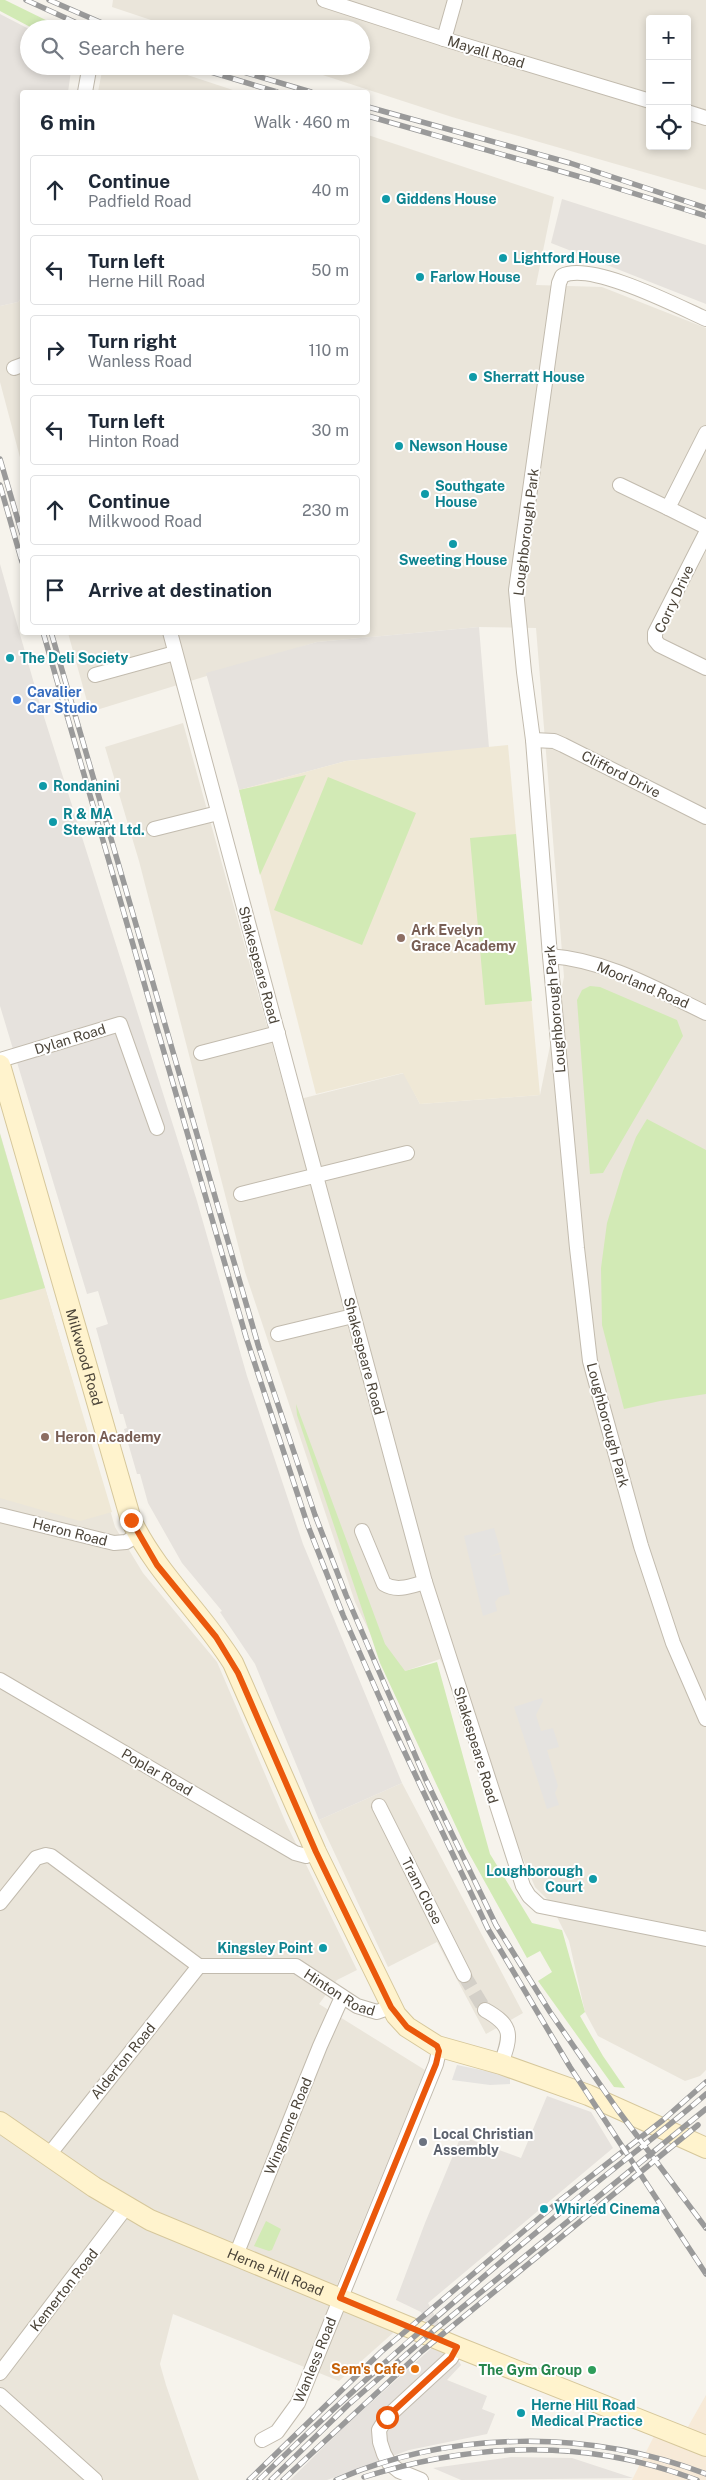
<!DOCTYPE html>
<meta charset="utf-8">
<style>
:root{--surface:#fff;--page:#f6f6f7;--text:#1f2937;--muted:#747a83;--line:#e0e1e3}
body{margin:0;font-family:"Public Sans",sans-serif;background:var(--page);color:var(--text)}
.controls{position:absolute;right:15px;top:15px;display:grid;overflow:hidden;border-radius:5px;box-shadow:0 2px 8px #0003}
.controls button{width:45px;height:45px;display:grid;place-items:center;padding:0;border:0;border-bottom:1px solid var(--line);background:var(--surface);color:var(--text);font:25px sans-serif}
.stop{position:absolute;width:15px;height:15px;margin:-11px;border:4px solid #ea580c;border-radius:50%;background:#fff}
.stop.end{background:#ea580c;border-color:#fff;box-shadow:0 1px 5px #0008}
.list{margin:0;padding:0;list-style:none}
h2{display:flex;justify-content:space-between;align-items:center;height:65px;margin:0;padding:0 20px;font-size:21px}
h2 small{font-size:16px;font-weight:400;color:var(--muted)}
.list li{display:grid;grid-template-columns:32px 1fr auto;gap:15px;align-items:center;box-sizing:border-box;height:70px;margin:0 10px 10px;padding:0 10px;border:1px solid var(--line);border-radius:5px}
.list b{display:block;font-size:19px;white-space:nowrap}
.list p{margin:0;font-size:16px;white-space:nowrap;color:var(--muted)}
.list em{font-size:16px;font-style:normal;color:var(--muted)}
.icon{flex:none;width:28px;height:28px;fill:none;stroke:currentColor;stroke-width:2;stroke-linecap:round;stroke-linejoin:round}
.map{position:relative;flex:none;width:706px;height:2480px;overflow:hidden}
.search{position:absolute;background:var(--surface);box-shadow:0 2px 8px #0003;left:20px;top:20px;width:350px;height:55px;display:flex;align-items:center;gap:12px;box-sizing:border-box;padding:0 18px;border-radius:28px;color:var(--muted);font-size:19px}
.panel{position:absolute;background:var(--surface);box-shadow:0 2px 8px #0003;left:20px;top:90px;width:350px;height:545px;border-radius:5px}
.map>svg:first-child{display:block}
.residential{fill:#eae5da;fill-rule:evenodd}
.commercial{fill:#f7ead8}
.industrial{fill:#e6e2dd}
.education{fill:#efe8d6}
.green{fill:#d2eab5}
.parking{fill:#e5e3e0}
.lines{fill:none;stroke-linecap:round;stroke-linejoin:round}
.street-tunnel{stroke:#d4d0c8;stroke-width:14;stroke-dasharray:14 7;stroke-linecap:butt}
.street-casing{stroke:#c2bbae;stroke-width:16}
.secondary-casing{stroke:#d6c79b;stroke-width:22}
.street{stroke:#fff;stroke-width:14}
.secondary{stroke:#fff3cd;stroke-width:20}
.rail-casing{stroke:#9a9a9a;stroke-width:5.5}
.rail{stroke:#fff;stroke-width:4;stroke-dasharray:11;stroke-linecap:butt}
.route{stroke:#ea580c;stroke-width:6}
.culture-dot{fill:#0f9aa8;stroke:#fff;stroke-width:2}
.shop-dot{fill:#3f7fe0;stroke:#fff;stroke-width:2}
.education-dot{fill:#8d6e63;stroke:#fff;stroke-width:2}
.worship-dot{fill:#6b7280;stroke:#fff;stroke-width:2}
.food-dot{fill:#e8710a;stroke:#fff;stroke-width:2}
.leisure-dot{fill:#2e9e5b;stroke:#fff;stroke-width:2}
.labels{text-anchor:middle;dominant-baseline:central;stroke-width:4;stroke-linejoin:round;paint-order:stroke}
.street-label{font-size:14px;fill:#4b4439;stroke:#fff}
.culture-label{font-size:14px;font-weight:bold;fill:#0d838f;stroke:#fff;text-anchor:start}
.shop-label{font-size:14px;font-weight:bold;fill:#366cbe;stroke:#fff;text-anchor:start}
.education-label{font-size:14px;font-weight:bold;fill:#785e54;stroke:#fff;text-anchor:start}
.worship-label{font-size:14px;font-weight:bold;fill:#5b616d;stroke:#fff;text-anchor:start}
.food-label{font-size:14px;font-weight:bold;fill:#c56008;stroke:#fff;text-anchor:end}
.leisure-label{font-size:14px;font-weight:bold;fill:#27864d;stroke:#fff;text-anchor:end}
</style>
<div class="map">
<svg width="706" height="2480" viewBox="0 0 706 2480">
<rect width="100%" height="100%" fill="#f6f3ec"/>
<!-- residential -->
<path class="residential" d="M113,0H706V190L452,117L295,66H361V29H178L112,7ZM650,19H687V146H650Z
M103,66H160L239,92H98Z
M368,135L554,197L536,285L602,287L706,328V2070L700,2076L685,2081L598,2036L585,2012L569,1941L549,1901L535,1887L440,1659L391,1676L355,1602L245,1272L139,861L105,747L183,723L288,1102L404,1073L420,1104L540,1095L564,977L536,628L479,627L317,642L90,712L68,633L368,632Z
M22,297V465L0,382V306L18,302Z
M0,1133L115,1527L143,1573L217,1662L286,1823L357,1970L337,1980L319,2004L425,2070L330,2302L390,2326L393,2333L339,2381L173,2314L160,2364L166,2385L199,2480H0Z
M402,1783L523,2013L486,2034L437,1942L388,1967L319,1820Z"/>
<!-- commercial -->
<path class="commercial" d="M706,2395V2480H632L655,2434L685,2432Z"/>
<!-- industrial -->
<path class="industrial" d="M0,14L29,29V66H70L71,71L68,92H22V297L18,302L0,306Z
M562,199L706,245V304L551,243Z
M0,564L39,701L197,1201L247,1376L303,1544L402,1783L319,1820L255,1664L220,1612L222,1611L182,1563L148,1503L140,1474H137L124,1429L127,1428L123,1414H120L96,1328L108,1324L98,1291L87,1294L0,1006Z
M479,627L489,748L346,761L239,790L206,673L317,642Z
M547,2096L591,2112L613,2148L428,2303L461,2365L447,2380L487,2396L482,2409L495,2414L487,2434L409,2450L327,2480H290L345,2426L436,2344L421,2312L396,2300L425,2223L461,2136L521,2158Z
M511,2457L572,2458L633,2478L461,2480L433,2468Z"/>
<!-- education -->
<path class="education" d="M508,745L540,1095L420,1104L403,1073L316,1094L239,790L346,761Z
M45,1288L112,1512L80,1521L0,1498V1300Z"/>
<!-- green -->
<path class="green" d="M0,0H5L64,29H34L0,11Z
M306,775L260,875L239,790Z
M328,777L416,813L362,945L274,910Z
M516,834L532,1001L485,1005L470,838Z
M590,986L600,987L677,1020L683,1036L603,1173L590,1174L577,1000L582,990Z
M647,1119L706,1150V1394L660,1401L624,1409L602,1325L601,1268L607,1223L623,1171L636,1137Z
M0,1134L45,1288L0,1300Z
M296,1404L385,1644L405,1671L437,1662L490,1854L532,1923L562,1930L585,2012L580,2016L603,2056L625,2088L614,2087L538,1981L552,1972L540,1951L527,1958L466,1848L380,1663L297,1415Z
M266,2221L281,2229L272,2250L269,2251L254,2246Z"/>
<!-- parking -->
<path class="parking" d="M494,1528L501,1552L489,1557L501,1554L510,1594L499,1597L495,1602L497,1611L483,1616L464,1536Z
M542,1698L543,1701L536,1715L541,1731L553,1728L559,1747L547,1750L558,1786L555,1793L559,1805L547,1809L514,1707Z
M457,2065L510,2076V2084L490,2085L452,2080Z"/>
<g class="lines">
<!-- street-tunnel -->
<path class="street-tunnel" d="M464,1975L485,2010"/>
<defs>
<g id="street">
<path d="M324,0L444,39L650,101"/>
<path d="M444,39L455,0"/>
<path d="M85,92L89,70"/>
<path d="M687,112L706,118"/>
<path d="M706,319C677,306 590,261 562,276L559,283L516,590L524,672L533,740L550,956L577,1248L590,1361L641,1546L673,1643L706,1719"/>
<path d="M14,368L22,365"/>
<path d="M706,433L668,508L706,527"/>
<path d="M620,485L668,508"/>
<path d="M706,533L655,633V640L659,645L706,668"/>
<path d="M170,632L425,1582L523,1886L529,1896L540,1906L706,1939"/>
<path d="M95,675L175,653"/>
<path d="M533,740L554,741L563,745L706,817"/>
<path d="M154,829L218,813"/>
<path d="M550,956C606,960 656,989 706,1013"/>
<path d="M201,1053L278,1033"/>
<path d="M0,1060L120,1024L157,1128"/>
<path d="M241,1194L407,1153"/>
<path d="M278,1334L353,1316"/>
<path d="M0,1515L114,1543L126,1542L138,1535"/>
<path d="M362,1531L384,1584C397,1592 411,1586 425,1582"/>
<path d="M0,1680L295,1853L306,1856L316,1852"/>
<path d="M379,1806L464,1975"/>
<path id="s1" d="M0,1903L36,1858L46,1855L51,1856L199,1966H296L357,2006L377,2012L391,2007"/>
<path d="M485,2010C514,2026 511,2036 501,2064"/>
<path d="M48,2156L199,1966"/>
<path d="M236,2255L320,2046L342,1997"/>
<path d="M0,2373L127,2206"/>
<path d="M0,2395L95,2480"/>
<path d="M262,2440L277,2432L298,2403L436,2064L439,2051L437,2046"/>
<path d="M421,2480L399,2471L389,2463L384,2454L380,2442L379,2430L387,2417L451,2358L457,2347"/>
</g>
<g id="secondary">
<path id="s2" d="M0,1065L131,1520C157,1574 202,1613 233,1663L316,1852L396,2015L407,2027L437,2046L501,2064L588,2095L706,2148"/>
<path id="s3" d="M0,2122L94,2187L150,2220L457,2347L706,2446"/>
</g>
</defs>
<!-- street casing -->
<use href="#street" class="street-casing"/>
<!-- secondary casing -->
<use href="#secondary" class="secondary-casing"/>
<!-- street -->
<use href="#street" class="street"/>
<!-- secondary -->
<use href="#secondary" class="secondary"/>
<defs>
<path id="rail" d="M26,0L90,29
M49,0L116,29
M191,66L277,92
M223,66L311,92
M368,107L570,163L706,208
M368,116L591,180L706,216
M0,459L22,534
M0,485L22,562
M43,632L246,1337L308,1526L343,1615L389,1719L488,1929L570,2067L706,2274
M51,632L259,1348L315,1515L346,1595L425,1778L496,1925L550,2012L617,2109L706,2228
M364,2477C475,2442 587,2438 697,2480
M249,2480L381,2352L558,2202L663,2120L706,2082
M259,2480C363,2378 473,2284 585,2192C625,2159 667,2128 706,2094
M271,2480L348,2405L432,2332L706,2109
M283,2480L422,2351L698,2125
M336,2480C451,2430 589,2429 706,2474"/>
</defs>
<!-- rail casing -->
<use href="#rail" class="rail-casing"/>
<!-- rail -->
<use href="#rail" class="rail"/>
</g>
<g class="lines">
<!-- route -->
<path class="route" d="M131,1520L157,1565L216,1637L238,1673L316,1852L391,2007L407,2027L437,2046L439,2051L436,2064L340,2298L457,2347L451,2358L387,2417"/>
</g>
<!-- markers -->
<g class="culture-dot">
<circle cx="386" cy="199" r="5"/>
<circle cx="503" cy="258" r="5"/>
<circle cx="420" cy="277" r="5"/>
<circle cx="473" cy="377" r="5"/>
<circle cx="399" cy="446" r="5"/>
<circle cx="425" cy="494" r="5"/>
<circle cx="453" cy="544" r="5"/>
<circle cx="10" cy="658" r="5"/>
<circle cx="43" cy="786" r="5"/>
<circle cx="53" cy="822" r="5"/>
<circle cx="593" cy="1879" r="5"/>
<circle cx="323" cy="1948" r="5"/>
<circle cx="544" cy="2209" r="5"/>
<circle cx="521" cy="2413" r="5"/>
</g>
<circle class="shop-dot" cx="17" cy="700" r="5"/>
<g class="education-dot">
<circle cx="401" cy="938" r="5"/>
<circle cx="45" cy="1437" r="5"/>
</g>
<circle class="worship-dot" cx="423" cy="2142" r="5"/>
<circle class="food-dot" cx="415" cy="2369" r="5"/>
<circle class="leisure-dot" cx="592" cy="2370" r="5"/>
<g class="labels">
<!-- street labels -->
<g class="street-label">
<text transform="translate(486 52) rotate(17)">Mayall Road</text>
<text transform="translate(526 532) rotate(-83)">Loughborough Park</text>
<text transform="translate(674 599) rotate(-65)">Corry Drive</text>
<text transform="translate(621 774) rotate(27)">Clifford Drive</text>
<text transform="translate(259 965) rotate(75)">Shakespeare Road</text>
<text transform="translate(643 985) rotate(23)">Moorland Road</text>
<text transform="translate(555 1009) rotate(-95)">Loughborough Park</text>
<text transform="translate(70 1039) rotate(-17)">Dylan Road</text>
<text transform="translate(364 1356) rotate(75)">Shakespeare Road</text>
<text stroke="none"><textPath href="#s2" startOffset="304">Milkwood Road</textPath></text>
<text transform="translate(608 1425) rotate(75)">Loughborough Park</text>
<text transform="translate(70 1532) rotate(14)">Heron Road</text>
<text transform="translate(476 1745) rotate(73)">Shakespeare Road</text>
<text transform="translate(157 1772) rotate(30)">Poplar Road</text>
<text transform="translate(422 1891) rotate(63)">Tram Close</text>
<text stroke="none"><textPath href="#s1" startOffset="406">Hinton Road</textPath></text>
<text transform="translate(123 2061) rotate(-51)">Alderton Road</text>
<text transform="translate(288 2126) rotate(-68)">Wingmore Road</text>
<text stroke="none"><textPath href="#s3" startOffset="315">Herne Hill Road</textPath></text>
<text transform="translate(64 2290) rotate(-52)">Kemerton Road</text>
<text transform="translate(315 2360) rotate(-68)">Wanless Road</text>
</g>
<!-- culture labels -->
<g class="culture-label">
<text x="396" y="199">Giddens House</text>
<text x="513" y="258">Lightford House</text>
<text x="430" y="277">Farlow House</text>
<text x="483" y="377">Sherratt House</text>
<text x="409" y="446">Newson House</text>
<text x="435" y="486">Southgate<tspan x="435" dy="16">House</tspan></text>
<text x="453" y="560" text-anchor="middle">Sweeting House</text>
<text x="20" y="658">The Deli Society</text>
<text x="53" y="786">Rondanini</text>
<text x="63" y="814">R &amp; MA<tspan x="63" dy="16">Stewart Ltd.</tspan></text>
<text x="583" y="1871" text-anchor="end">Loughborough<tspan x="583" dy="16">Court</tspan></text>
<text x="313" y="1948" text-anchor="end">Kingsley Point</text>
<text x="554" y="2209">Whirled Cinema</text>
<text x="531" y="2405">Herne Hill Road<tspan x="531" dy="16">Medical Practice</tspan></text>
</g>
<!-- shop labels -->
<g class="shop-label">
<text x="27" y="692">Cavalier<tspan x="27" dy="16">Car Studio</tspan></text>
</g>
<!-- education labels -->
<g class="education-label">
<text x="411" y="930">Ark Evelyn<tspan x="411" dy="16">Grace Academy</tspan></text>
<text x="55" y="1437">Heron Academy</text>
</g>
<!-- worship labels -->
<g class="worship-label">
<text x="433" y="2134">Local Christian<tspan x="433" dy="16">Assembly</tspan></text>
</g>
<!-- food labels -->
<g class="food-label">
<text x="405" y="2369">Sem's Cafe</text>
</g>
<!-- leisure labels -->
<g class="leisure-label">
<text x="582" y="2370">The Gym Group</text>
</g>
</g>
</svg>
<div class="controls">
<button>+</button>
<button>−</button>
<button><svg class="icon" aria-label="locate" viewBox="0 0 24 24"><circle cx="12" cy="12" r="6"/><path d="M12 2v4M12 18v4M2 12h4M18 12h4"/></svg></button>
</div>
<div class="stop" style="left:387px;top:2417px"></div>
<div class="stop end" style="left:131px;top:1520px"></div>
<div class="search"><svg class="icon" aria-label="search" viewBox="0 0 24 24"><circle cx="10" cy="10" r="6"/><path d="M15 15l6 6"/></svg>Search here</div>
<section class="panel">
<h2>6 min<small>Walk · 460 m</small></h2>
<ul class="list">
<li><svg class="icon" aria-label="ahead" viewBox="0 0 24 24"><path d="M12 20V5M6 11l6-6 6 6"/></svg><div><b>Continue</b><p>Padfield Road</p></div><em>40 m</em></li>
<li><svg class="icon" aria-label="left" viewBox="0 0 24 24"><path d="M17 20v-9H6M10 6l-5 5 5 5"/></svg><div><b>Turn left</b><p>Herne Hill Road</p></div><em>50 m</em></li>
<li><svg class="icon" aria-label="right" viewBox="0 0 24 24"><path d="M7 20v-9h11M14 6l5 5-5 5"/></svg><div><b>Turn right</b><p>Wanless Road</p></div><em>110 m</em></li>
<li><svg class="icon" aria-label="left" viewBox="0 0 24 24"><path d="M17 20v-9H6M10 6l-5 5 5 5"/></svg><div><b>Turn left</b><p>Hinton Road</p></div><em>30 m</em></li>
<li><svg class="icon" aria-label="ahead" viewBox="0 0 24 24"><path d="M12 20V5M6 11l6-6 6 6"/></svg><div><b>Continue</b><p>Milkwood Road</p></div><em>230 m</em></li>
<li><svg class="icon" aria-label="arrive" viewBox="0 0 24 24"><path d="M6 21V4h12l-3 4 3 4H6"/></svg><div><b>Arrive at destination</b></div></li>
</ul>
</section>
</div>
